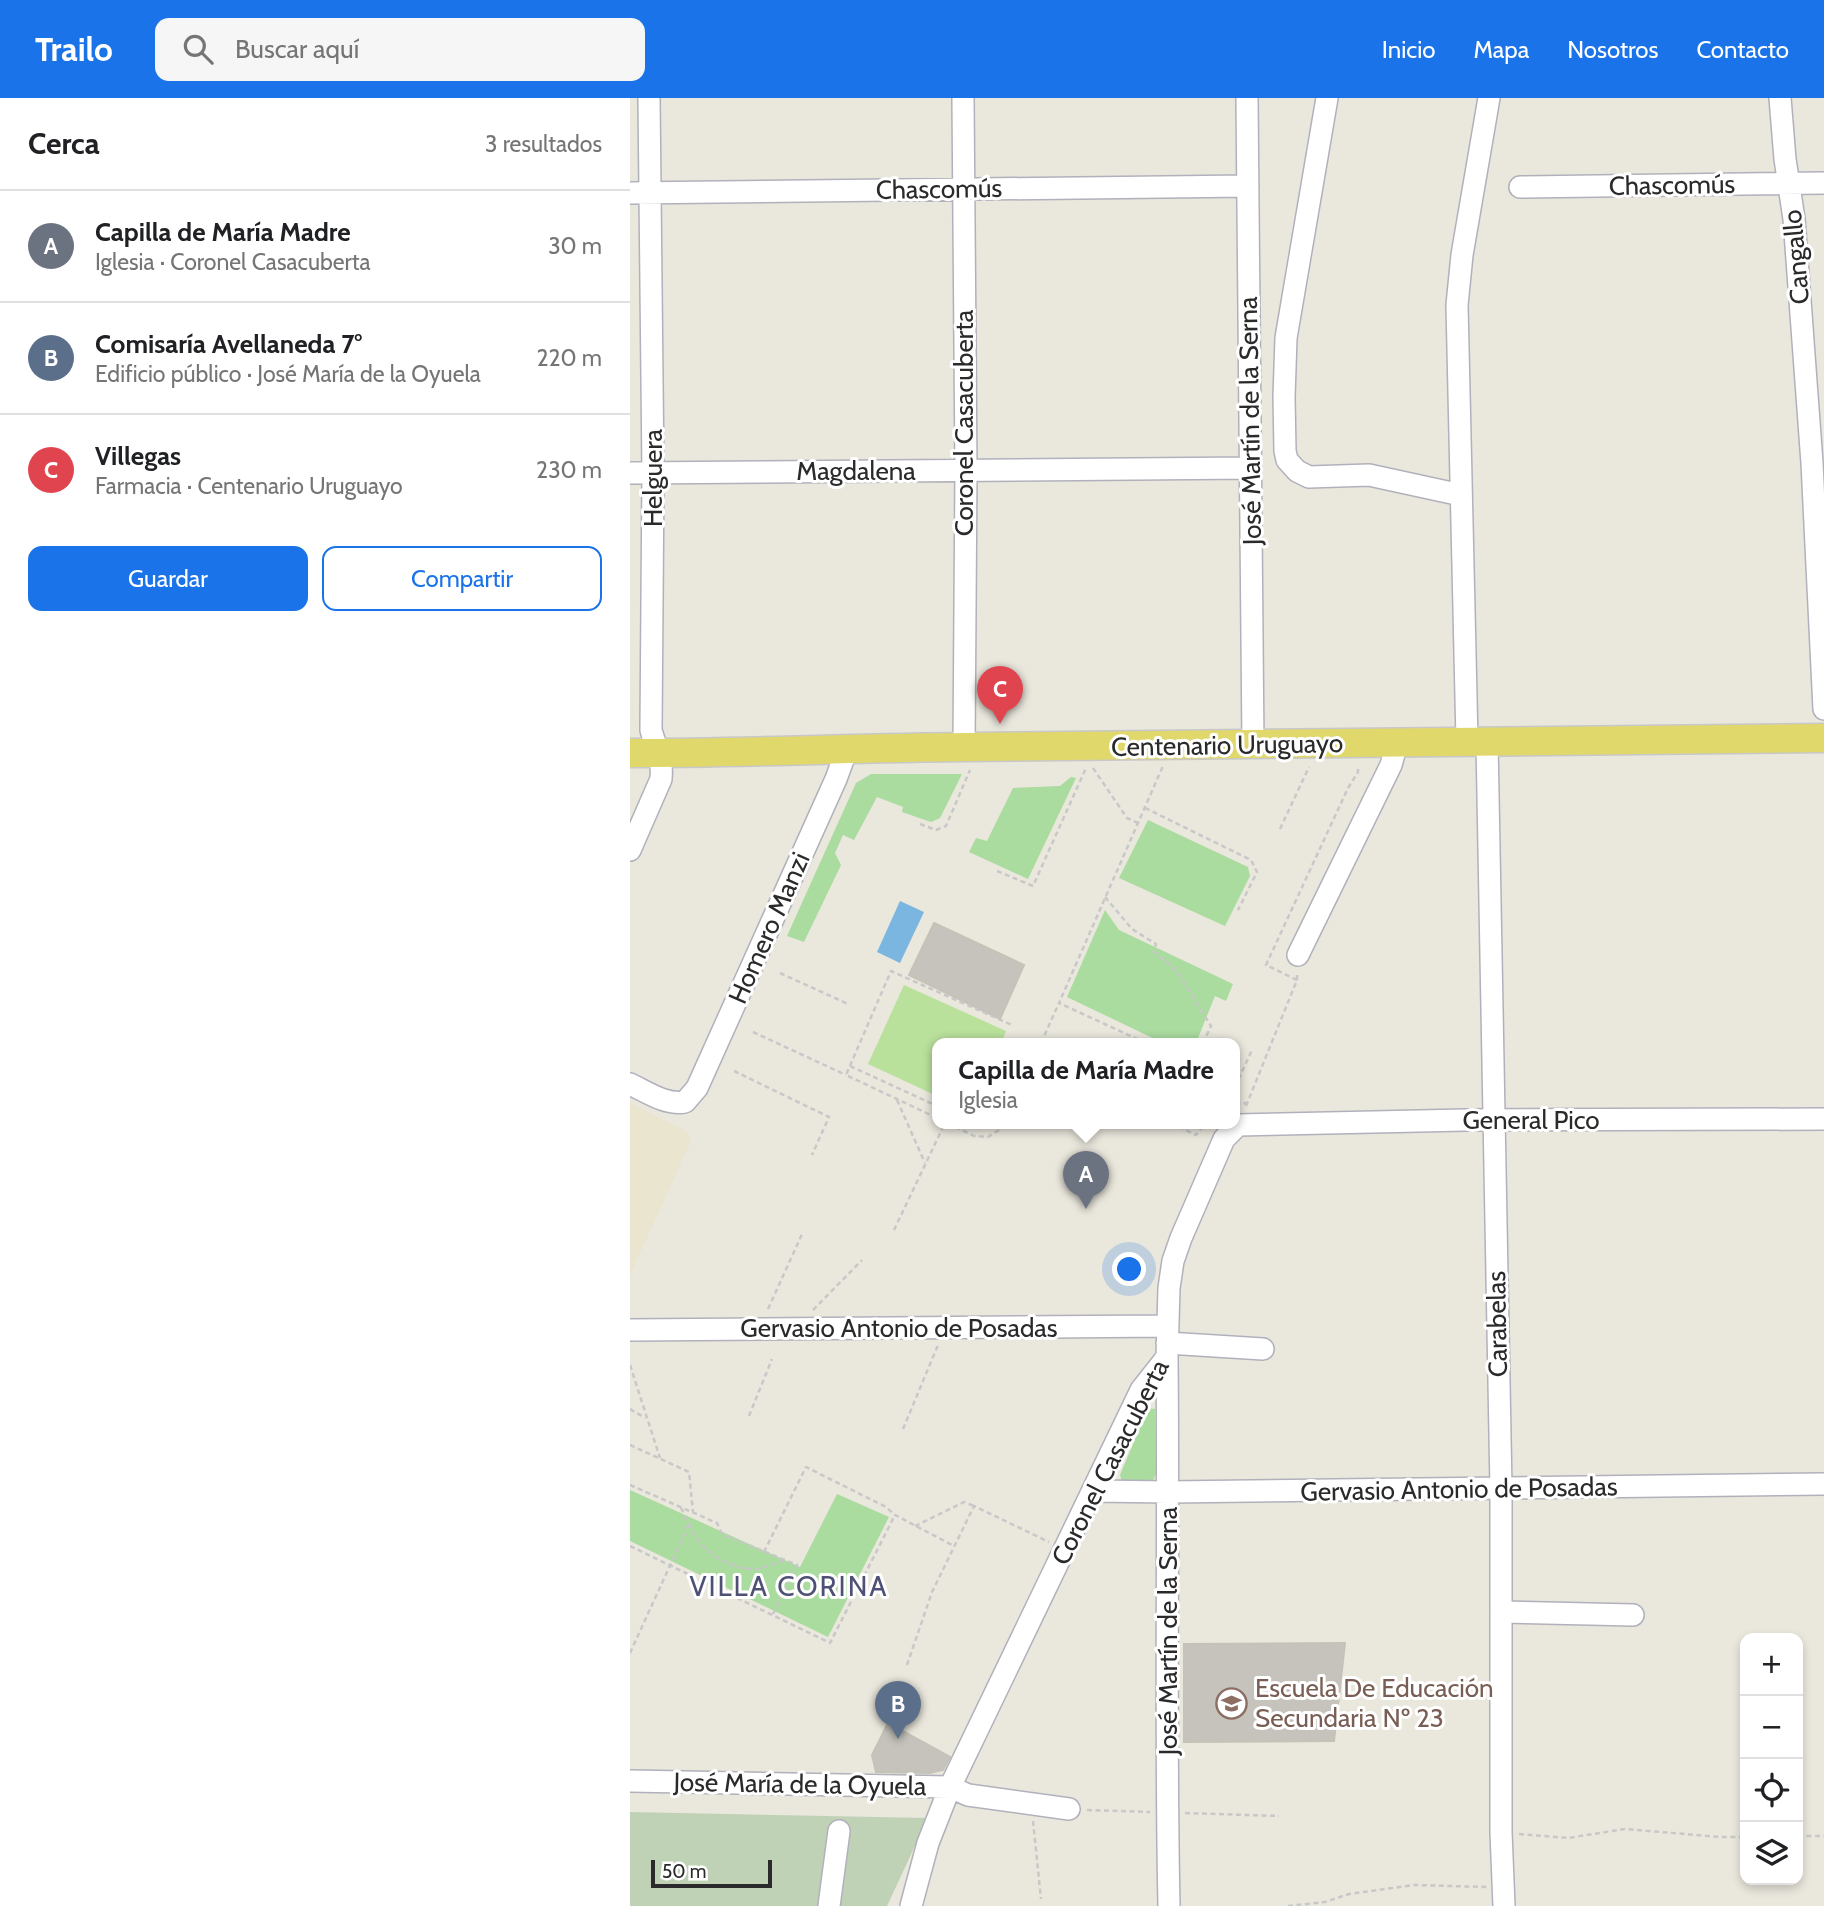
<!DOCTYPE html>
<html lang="es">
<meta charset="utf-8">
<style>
:root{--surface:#fff;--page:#f6f6f6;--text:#202124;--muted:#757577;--line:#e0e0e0;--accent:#1a73e8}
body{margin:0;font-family:Cabin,sans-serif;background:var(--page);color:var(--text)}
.controls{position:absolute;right:21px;bottom:21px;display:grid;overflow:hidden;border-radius:14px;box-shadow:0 4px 10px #0003}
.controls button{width:63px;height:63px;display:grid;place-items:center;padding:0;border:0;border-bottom:2px solid var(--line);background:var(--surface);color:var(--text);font:35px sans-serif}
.scale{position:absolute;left:21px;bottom:18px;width:121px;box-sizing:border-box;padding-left:7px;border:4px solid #2a2a2a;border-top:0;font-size:19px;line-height:24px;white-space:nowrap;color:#2a2a2a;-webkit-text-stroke:5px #fff;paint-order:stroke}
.you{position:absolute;left:500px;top:1172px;width:24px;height:24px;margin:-18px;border:5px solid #fff;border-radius:50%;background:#1a73e8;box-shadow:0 0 0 10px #1a73e833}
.badge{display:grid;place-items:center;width:46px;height:46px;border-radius:50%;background:var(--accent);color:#fff;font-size:23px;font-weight:700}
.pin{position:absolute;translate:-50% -58px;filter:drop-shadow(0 2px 4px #0008)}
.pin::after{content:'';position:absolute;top:37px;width:24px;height:21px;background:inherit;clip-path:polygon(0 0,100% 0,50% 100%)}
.popup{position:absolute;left:302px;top:940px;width:308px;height:91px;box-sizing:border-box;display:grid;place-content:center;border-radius:14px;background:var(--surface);filter:drop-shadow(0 2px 5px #0005);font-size:23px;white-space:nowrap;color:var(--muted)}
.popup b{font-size:26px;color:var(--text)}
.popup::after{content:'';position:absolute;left:50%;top:100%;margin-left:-14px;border:14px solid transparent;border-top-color:var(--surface)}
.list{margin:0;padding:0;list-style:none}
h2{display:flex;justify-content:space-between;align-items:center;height:91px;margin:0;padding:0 28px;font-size:30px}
h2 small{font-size:23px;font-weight:400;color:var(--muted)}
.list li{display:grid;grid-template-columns:46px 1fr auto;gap:21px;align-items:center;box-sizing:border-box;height:112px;padding:0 28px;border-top:2px solid var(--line)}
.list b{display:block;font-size:26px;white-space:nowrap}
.list p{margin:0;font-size:23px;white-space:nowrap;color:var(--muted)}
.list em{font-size:23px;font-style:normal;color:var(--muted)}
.actions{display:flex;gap:14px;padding:21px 28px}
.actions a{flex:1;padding:16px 0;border:2px solid var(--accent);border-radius:14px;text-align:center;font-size:24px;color:var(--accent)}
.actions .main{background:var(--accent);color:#fff}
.icon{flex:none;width:38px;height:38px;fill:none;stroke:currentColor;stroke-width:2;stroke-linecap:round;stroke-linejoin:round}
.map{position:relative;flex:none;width:1194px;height:1808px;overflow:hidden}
header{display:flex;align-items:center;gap:42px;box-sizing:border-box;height:98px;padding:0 35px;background:var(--accent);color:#fff}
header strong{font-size:33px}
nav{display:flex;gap:38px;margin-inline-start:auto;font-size:24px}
.search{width:490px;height:63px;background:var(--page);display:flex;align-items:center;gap:18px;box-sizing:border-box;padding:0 24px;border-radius:14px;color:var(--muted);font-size:26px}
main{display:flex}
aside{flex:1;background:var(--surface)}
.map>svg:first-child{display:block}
.education{fill:#eae5ce}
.green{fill:#aadb9f}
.cemetery{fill:#bfd2b6}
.pitch{fill:#b9e19c}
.water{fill:#7bb6e1}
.building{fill:#c6c3bd;stroke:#c5c2b7;stroke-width:2}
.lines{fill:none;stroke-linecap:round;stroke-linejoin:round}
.minor-casing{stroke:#b1b1bc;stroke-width:24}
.major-casing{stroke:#c8c8c8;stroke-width:31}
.path{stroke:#c8c8c8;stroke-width:2.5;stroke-dasharray:5 3.5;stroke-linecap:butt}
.minor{stroke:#fff;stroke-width:21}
.major{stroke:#e1d86b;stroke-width:28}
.labels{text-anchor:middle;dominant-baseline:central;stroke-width:6;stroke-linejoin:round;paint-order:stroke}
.street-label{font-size:26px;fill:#2a2a2a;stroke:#fff}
.education-label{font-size:26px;fill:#785e54;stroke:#fff;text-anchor:start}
.neighbourhood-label{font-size:28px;letter-spacing:2px;fill:#4f5075;stroke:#fff}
</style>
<header>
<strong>Trailo</strong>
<div class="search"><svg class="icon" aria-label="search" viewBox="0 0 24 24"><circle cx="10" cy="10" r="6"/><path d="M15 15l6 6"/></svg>Buscar aquí</div>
<nav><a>Inicio</a><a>Mapa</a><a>Nosotros</a><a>Contacto</a></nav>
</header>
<main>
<aside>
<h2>Cerca<small>3 resultados</small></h2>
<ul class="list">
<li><span class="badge" style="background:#6b7280">A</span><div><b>Capilla de María Madre</b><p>Iglesia · Coronel Casacuberta</p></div><em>30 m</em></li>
<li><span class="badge" style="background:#5c6f8a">B</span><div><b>Comisaría Avellaneda 7°</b><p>Edificio público · José María de la Oyuela</p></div><em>220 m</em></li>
<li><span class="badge" style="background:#e0444e">C</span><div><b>Villegas</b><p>Farmacia · Centenario Uruguayo</p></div><em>230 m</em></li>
</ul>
<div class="actions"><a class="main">Guardar</a><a>Compartir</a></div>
</aside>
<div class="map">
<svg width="1194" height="1808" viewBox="0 0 1194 1808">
<rect width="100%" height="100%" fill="#eae7dd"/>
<!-- education -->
<path class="education" d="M0,1005L57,1033L61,1043L0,1177Z"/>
<!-- green -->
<path class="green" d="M241,676H332L310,720L301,724L272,714L273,709L247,699L224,742L213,737L205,755L211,767L174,844L157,838L226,685Z
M441,679L446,680L398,781L339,754L346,740L357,743L383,690L430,688Z
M518,722L618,769L620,778L595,828L489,780Z
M475,812L489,832L603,886L596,903L585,898L566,945H533L437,899Z
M518,1310L525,1311L526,1376L523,1383L492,1384L490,1377Z
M0,1392L170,1469L207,1396L259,1419L198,1539L0,1443Z"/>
<!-- cemetery -->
<path class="cemetery" d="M0,1714L298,1720L257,1808H0Z"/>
<!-- pitch -->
<path class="pitch" d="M274,887L376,933L371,945H307V998L238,966Z"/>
<!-- water -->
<path class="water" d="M270,803L294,814L270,865L247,854Z"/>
<!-- building -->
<path class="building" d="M304,825L394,867L370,921L279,877Z
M715,1545L704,1643L554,1644V1546Z
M258,1625L320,1659L313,1672L300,1675L246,1674L242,1657Z"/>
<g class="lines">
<defs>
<path id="minor" d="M333,0L336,372L334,649
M617,0L623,647
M697,0L656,240L654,299L655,353L657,362L667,373L679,379L739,377L831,397
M1150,0L1155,61L1164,121L1182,365L1194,611
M890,89L1194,85
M0,95L618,88
M0,375L621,370
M837,643L827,207L832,157L859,0
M857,644L871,1391V1734L874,1808
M0,752L31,681C33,661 26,650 21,632L23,375L19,0
M668,857L761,667L767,645
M0,986C17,994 35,1007 55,1004L67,990L206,681L217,651
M0,1232L537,1228
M537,1245L633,1251
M537,1259C539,1442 535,1625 539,1808
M464,1393L539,1394L1194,1386
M871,1514L1003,1517
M0,1683L320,1689L338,1697L439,1711
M199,1808L209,1733
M281,1808L298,1745L320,1689L511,1292L537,1259L539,1190L543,1163L551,1140L594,1041L608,1027L835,1022L1194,1021"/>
<path id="major" d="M0,655C112,655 224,650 336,649C622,647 908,644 1194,640"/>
</defs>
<!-- minor casing -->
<use href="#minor" class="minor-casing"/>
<!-- major casing -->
<use href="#major" class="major-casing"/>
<!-- path -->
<path class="path" d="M463,670L497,720L508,725
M515,710L621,762L627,774L608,812
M290,726L306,732L316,728L340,672
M650,731L679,669
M367,773L403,788L456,670
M475,799L502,831L526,846L524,854L546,872L581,928L573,945
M150,875L218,906
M667,882L636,867L718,690L728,674V669
M123,934L216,977
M411,945L429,905
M516,945L429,905L533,668
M220,968L307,1008
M104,973L199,1019L182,1057
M605,989L622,952
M267,1002L295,1065
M605,1007L617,1005
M616,1008L667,882V874
M307,1020L216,977L261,873L382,927
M318,1025L344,1038L358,1039L369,1032L372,1025
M541,1025L566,1037L575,1025
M264,1132L315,1025
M138,1211L173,1134
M183,1212L232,1162
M0,1267L30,1360
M0,1311L15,1320
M119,1318L142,1261
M273,1331L308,1247
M0,1347L59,1374L63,1414
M0,1387L87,1425L92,1436L167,1467L143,1516
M51,1410C56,1419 60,1430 66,1439C77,1456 102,1471 122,1471C133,1471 144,1466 154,1462
M285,1428L334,1404L344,1408
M0,1448L200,1545L265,1417
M134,1454L176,1369L256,1409L265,1417L324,1448
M0,1555L59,1426
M277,1567L302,1494L344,1408L419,1444
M457,1712L520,1714
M555,1715L649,1718
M403,1723L411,1801
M889,1736L938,1740L995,1731L1090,1739H1115
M1168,1738H1194
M658,1808L695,1804L719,1796L784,1787L857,1789"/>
<!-- minor -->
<use href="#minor" class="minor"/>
<!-- major -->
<use href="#major" class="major"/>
</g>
<!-- icons -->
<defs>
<symbol id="school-ring" viewBox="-11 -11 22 22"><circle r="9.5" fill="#fff" stroke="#8d6e63" stroke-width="1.5"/><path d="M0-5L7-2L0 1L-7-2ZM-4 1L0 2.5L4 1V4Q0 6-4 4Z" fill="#8d6e63"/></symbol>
</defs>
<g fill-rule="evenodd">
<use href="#school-ring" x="584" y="1588" width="35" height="35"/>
</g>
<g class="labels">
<!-- street labels -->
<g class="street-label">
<text transform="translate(1042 87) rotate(-1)">Chascomús</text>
<text transform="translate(309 91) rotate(-1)">Chascomús</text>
<text transform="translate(1166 159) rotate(-95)">Cangallo</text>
<text transform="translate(620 323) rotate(-91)">José Martín de la Serna</text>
<text transform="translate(334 325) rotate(-90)">Coronel Casacuberta</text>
<text x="226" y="373">Magdalena</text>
<text transform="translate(23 380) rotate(-90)">Helguera</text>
<text transform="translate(597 647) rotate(-1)">Centenario Uruguayo</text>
<text transform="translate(139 830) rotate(-66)">Homero Manzi</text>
<text x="901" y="1022">General Pico</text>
<text transform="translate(867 1226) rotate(-91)">Carabelas</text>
<text x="269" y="1230">Gervasio Antonio de Posadas</text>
<text transform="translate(480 1364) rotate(-63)">Coronel Casacuberta</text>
<text transform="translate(829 1391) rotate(-1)">Gervasio Antonio de Posadas</text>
<text transform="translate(538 1533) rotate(-90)">José Martín de la Serna</text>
<text transform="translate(170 1686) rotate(1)">José María de la Oyuela</text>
</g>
<!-- education labels -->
<g class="education-label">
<text x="625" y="1590">Escuela De Educación<tspan x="625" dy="30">Secundaria Nº 23</tspan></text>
</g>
<!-- neighbourhood labels -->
<g class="neighbourhood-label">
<text x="159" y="1488">VILLA CORINA</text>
</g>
</g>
</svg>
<div class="controls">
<button>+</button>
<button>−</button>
<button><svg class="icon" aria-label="locate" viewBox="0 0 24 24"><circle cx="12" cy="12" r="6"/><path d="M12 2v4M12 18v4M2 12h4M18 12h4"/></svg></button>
<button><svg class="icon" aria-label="layers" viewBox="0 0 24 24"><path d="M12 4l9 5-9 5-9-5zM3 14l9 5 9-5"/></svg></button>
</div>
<div class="scale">50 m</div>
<div class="you"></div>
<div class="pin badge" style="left:456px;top:1111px;background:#6b7280">A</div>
<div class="popup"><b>Capilla de María Madre</b>Iglesia</div>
<div class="pin badge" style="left:268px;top:1641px;background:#5c6f8a">B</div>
<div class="pin badge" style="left:370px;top:626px;background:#e0444e">C</div>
</div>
</main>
